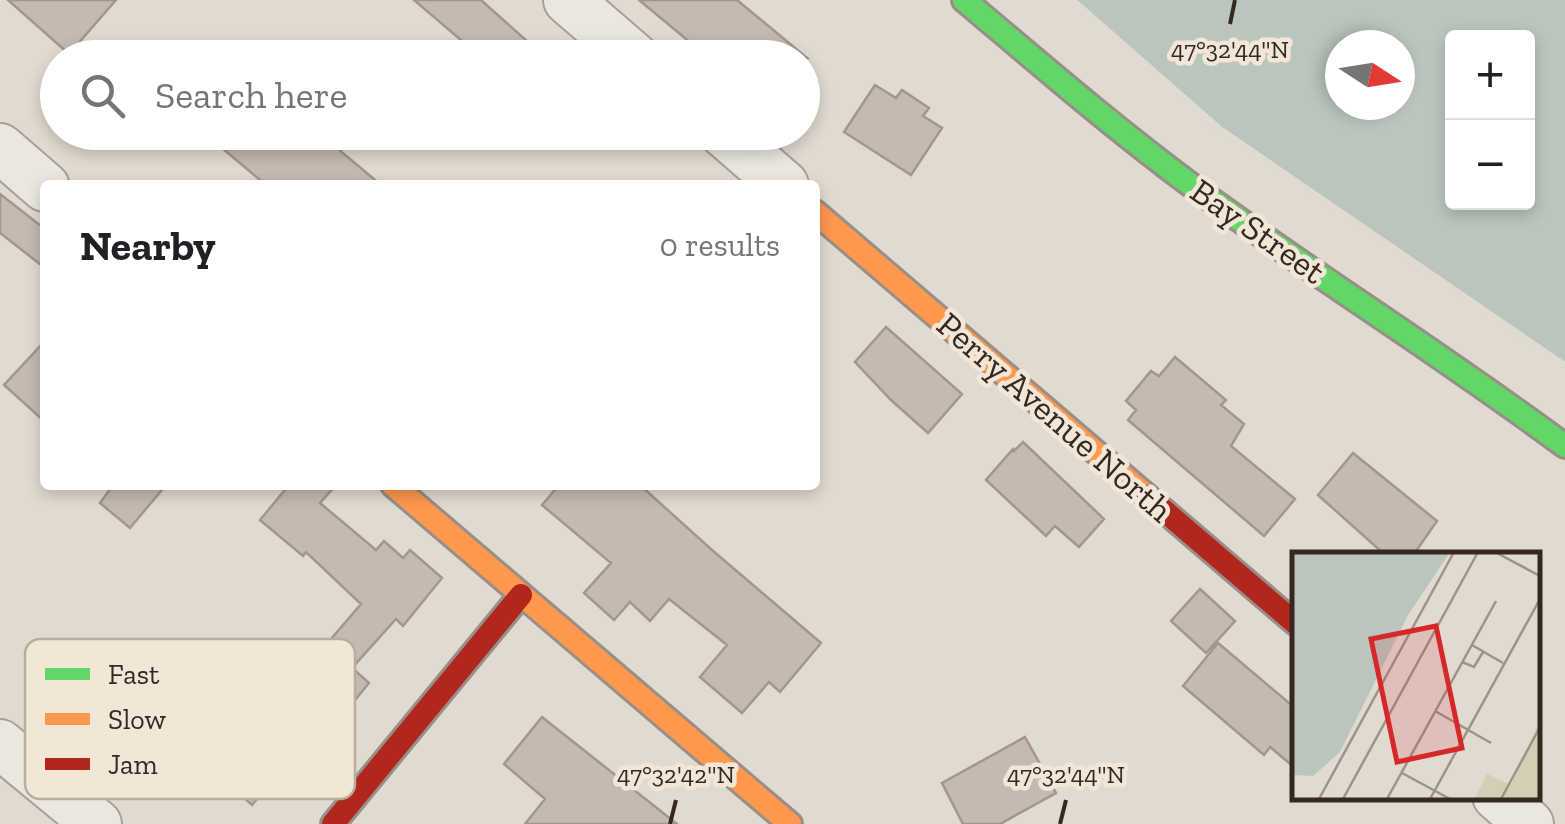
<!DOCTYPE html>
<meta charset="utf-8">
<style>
:root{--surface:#fff;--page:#f6f6f6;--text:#202124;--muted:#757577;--line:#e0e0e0}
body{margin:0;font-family:"Zilla Slab",serif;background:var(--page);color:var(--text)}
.controls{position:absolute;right:30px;top:30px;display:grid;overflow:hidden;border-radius:10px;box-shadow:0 5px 15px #0003}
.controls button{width:90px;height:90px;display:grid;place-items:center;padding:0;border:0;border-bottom:2px solid var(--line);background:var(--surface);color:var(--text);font:50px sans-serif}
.compass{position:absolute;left:1325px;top:30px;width:90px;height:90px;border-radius:50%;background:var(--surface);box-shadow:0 5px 15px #0003;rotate:102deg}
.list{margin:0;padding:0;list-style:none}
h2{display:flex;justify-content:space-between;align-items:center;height:130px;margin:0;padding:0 40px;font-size:42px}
h2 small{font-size:32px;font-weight:400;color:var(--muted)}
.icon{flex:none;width:55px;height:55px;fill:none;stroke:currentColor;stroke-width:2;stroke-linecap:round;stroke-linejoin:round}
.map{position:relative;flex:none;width:1565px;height:824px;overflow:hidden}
.search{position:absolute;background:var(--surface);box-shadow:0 5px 15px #0003;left:40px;top:40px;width:780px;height:110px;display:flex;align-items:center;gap:25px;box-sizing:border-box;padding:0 35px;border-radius:55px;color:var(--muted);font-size:38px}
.panel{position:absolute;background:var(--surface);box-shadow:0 5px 15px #0003;left:40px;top:180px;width:780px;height:310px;border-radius:10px}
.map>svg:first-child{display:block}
.water{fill:#bac6bd;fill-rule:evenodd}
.pier{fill:#e1dad0}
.building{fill:#c5b9b1;stroke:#a2968f;stroke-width:2.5}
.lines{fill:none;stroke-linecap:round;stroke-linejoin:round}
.street-casing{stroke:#a7a098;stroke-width:52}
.fast-casing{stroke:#978f88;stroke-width:28}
.slow-casing{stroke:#978f88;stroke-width:28}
.jam-casing{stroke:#978f88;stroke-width:28}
.street{stroke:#ebe7e0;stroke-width:48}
.fast{stroke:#63d668;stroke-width:22}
.slow{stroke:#ff974d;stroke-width:22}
.jam{stroke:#b3261e;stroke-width:22}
.ticks{fill:none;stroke:#362821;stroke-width:4}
.labels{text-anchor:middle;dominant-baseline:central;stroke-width:9;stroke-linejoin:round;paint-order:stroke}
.street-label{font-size:35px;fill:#362821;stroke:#f2e6d7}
.inset-road{fill:none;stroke:#9d938a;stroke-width:2.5}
.view{fill:#d62828;fill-opacity:0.15;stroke:#d62828;stroke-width:5}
.inset-edge{fill:none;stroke:#362821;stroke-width:5}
.key{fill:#f2e6d7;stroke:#baada0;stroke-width:2.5}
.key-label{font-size:28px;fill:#362821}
.ticks-label{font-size:25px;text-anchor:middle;fill:#362821;stroke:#f2e6d7;stroke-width:9;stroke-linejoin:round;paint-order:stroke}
</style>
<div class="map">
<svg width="1565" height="824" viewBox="0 0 1565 824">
<rect width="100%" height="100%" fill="#e1dad0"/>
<!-- water -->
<path class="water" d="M1077,0H1565V362L1222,127ZM1452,38H1528V202H1452ZM1340,45H1400V105H1340Z"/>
<!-- pier -->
<path class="pier" d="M1072,0H1077L1222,127L1565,362V367L1219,131Z"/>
<!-- building -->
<path class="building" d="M8,0H116L69,54Z
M414,0H481L546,58H482Z
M639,0H737L807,58H709Z
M875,85L896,98L902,90L929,108L923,116L942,128L911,175L844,132Z
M203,132H318L381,185H266Z
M0,194L45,229V268L0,233Z
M886,327L962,394L928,433L892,401L855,362Z
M45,341V422L4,385Z
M1175,357L1226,400L1221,405L1244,424L1231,446L1295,499L1264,536L1128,420L1136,410L1126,401L1151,371L1159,376Z
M1023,442L1104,519L1079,547L1055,526L1046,536L986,480L1013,449L1014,451Z
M1353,453L1437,521L1414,554H1384L1318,495Z
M113,485H166L130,528L100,503Z
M289,485H336L320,503L376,550L384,541L403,558L410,550L442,578L403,626L396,619L352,668L369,683L316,748L307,740L252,805L207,765L280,682L288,689L361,604L306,552L303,556L260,520Z
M559,485H640L712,550L821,643L780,692L769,682L742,713L700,677L727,645L669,599L650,621L630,602L614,620L584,593L611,563L542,505Z
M1200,589L1235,621L1206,653L1171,621Z
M1218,643L1295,708V768L1270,747L1264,755L1183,686Z
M542,717L677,824H525L545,799L504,764Z
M1025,737L1056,793L1000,824H963L942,783Z"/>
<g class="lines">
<defs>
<path id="street" d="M568,0L635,58
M723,132L784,185
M0,148L45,187
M0,744L97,824
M1497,796L1529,824"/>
<path id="fast" d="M964,0C1040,64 1115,129 1195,188C1317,277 1444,356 1565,446"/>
<path id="slow" d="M815,212L1147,496
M393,485L790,824"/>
<path id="jam" d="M1147,496L1295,623
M333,824L521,595"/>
</defs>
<!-- street casing -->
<use href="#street" class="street-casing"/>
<!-- fast casing -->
<use href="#fast" class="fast-casing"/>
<!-- slow casing -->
<use href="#slow" class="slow-casing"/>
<!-- jam casing -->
<use href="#jam" class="jam-casing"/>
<!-- street -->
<use href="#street" class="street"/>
<!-- fast -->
<use href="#fast" class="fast"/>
<!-- slow -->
<use href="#slow" class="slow"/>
<!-- jam -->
<use href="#jam" class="jam"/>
</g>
<!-- ticks -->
<path class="ticks" d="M1230,24L1235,0M670,824L676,800M1060,824L1066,800"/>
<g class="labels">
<!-- street labels -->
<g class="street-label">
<text transform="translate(1258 231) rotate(35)">Bay Street</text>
<text transform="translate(1055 417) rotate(41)">Perry Avenue North</text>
</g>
</g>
<!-- overview -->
<g transform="translate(1292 552)">
<rect width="248" height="248" fill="#e1dad0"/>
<path d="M247,170V247H182L195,222L219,233Z" fill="#d2cfb4"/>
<path d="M0,0H158L116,63L48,200L21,224L0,223Z" fill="#bac6bd"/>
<path class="inset-road" d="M203,0L248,24M180,93L211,111M170,110L182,115L191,100M143,159L199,191M110,221L158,247M27,247L162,0M51,247L186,0M95,247L204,49M138,247L248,47M209,247L248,175"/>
<path class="view" d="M144,74L170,196L105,210L79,87Z"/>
<rect width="248" height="248" class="inset-edge"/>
</g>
<!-- legend -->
<rect x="25" y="639" width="330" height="160" rx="15" class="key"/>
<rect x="45" y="668" width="45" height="12" fill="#63d668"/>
<rect x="45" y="713" width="45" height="12" fill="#ff974d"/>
<rect x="45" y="758" width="45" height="12" fill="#b3261e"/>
<g class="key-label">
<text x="108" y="684">Fast</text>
<text x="108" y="729">Slow</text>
<text x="108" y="774">Jam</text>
</g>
<g class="ticks-label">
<text x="1230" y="58">47°32'44"N</text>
<text x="676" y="783">47°32'42"N</text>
<text x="1066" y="783">47°32'44"N</text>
</g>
</svg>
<div class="controls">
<button>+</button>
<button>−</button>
</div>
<svg class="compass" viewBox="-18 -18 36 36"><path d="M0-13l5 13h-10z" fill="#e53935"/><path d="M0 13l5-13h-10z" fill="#757577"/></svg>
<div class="search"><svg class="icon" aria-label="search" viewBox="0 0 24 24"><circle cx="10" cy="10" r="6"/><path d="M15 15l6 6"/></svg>Search here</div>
<section class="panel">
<h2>Nearby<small>0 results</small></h2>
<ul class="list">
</ul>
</section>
</div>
